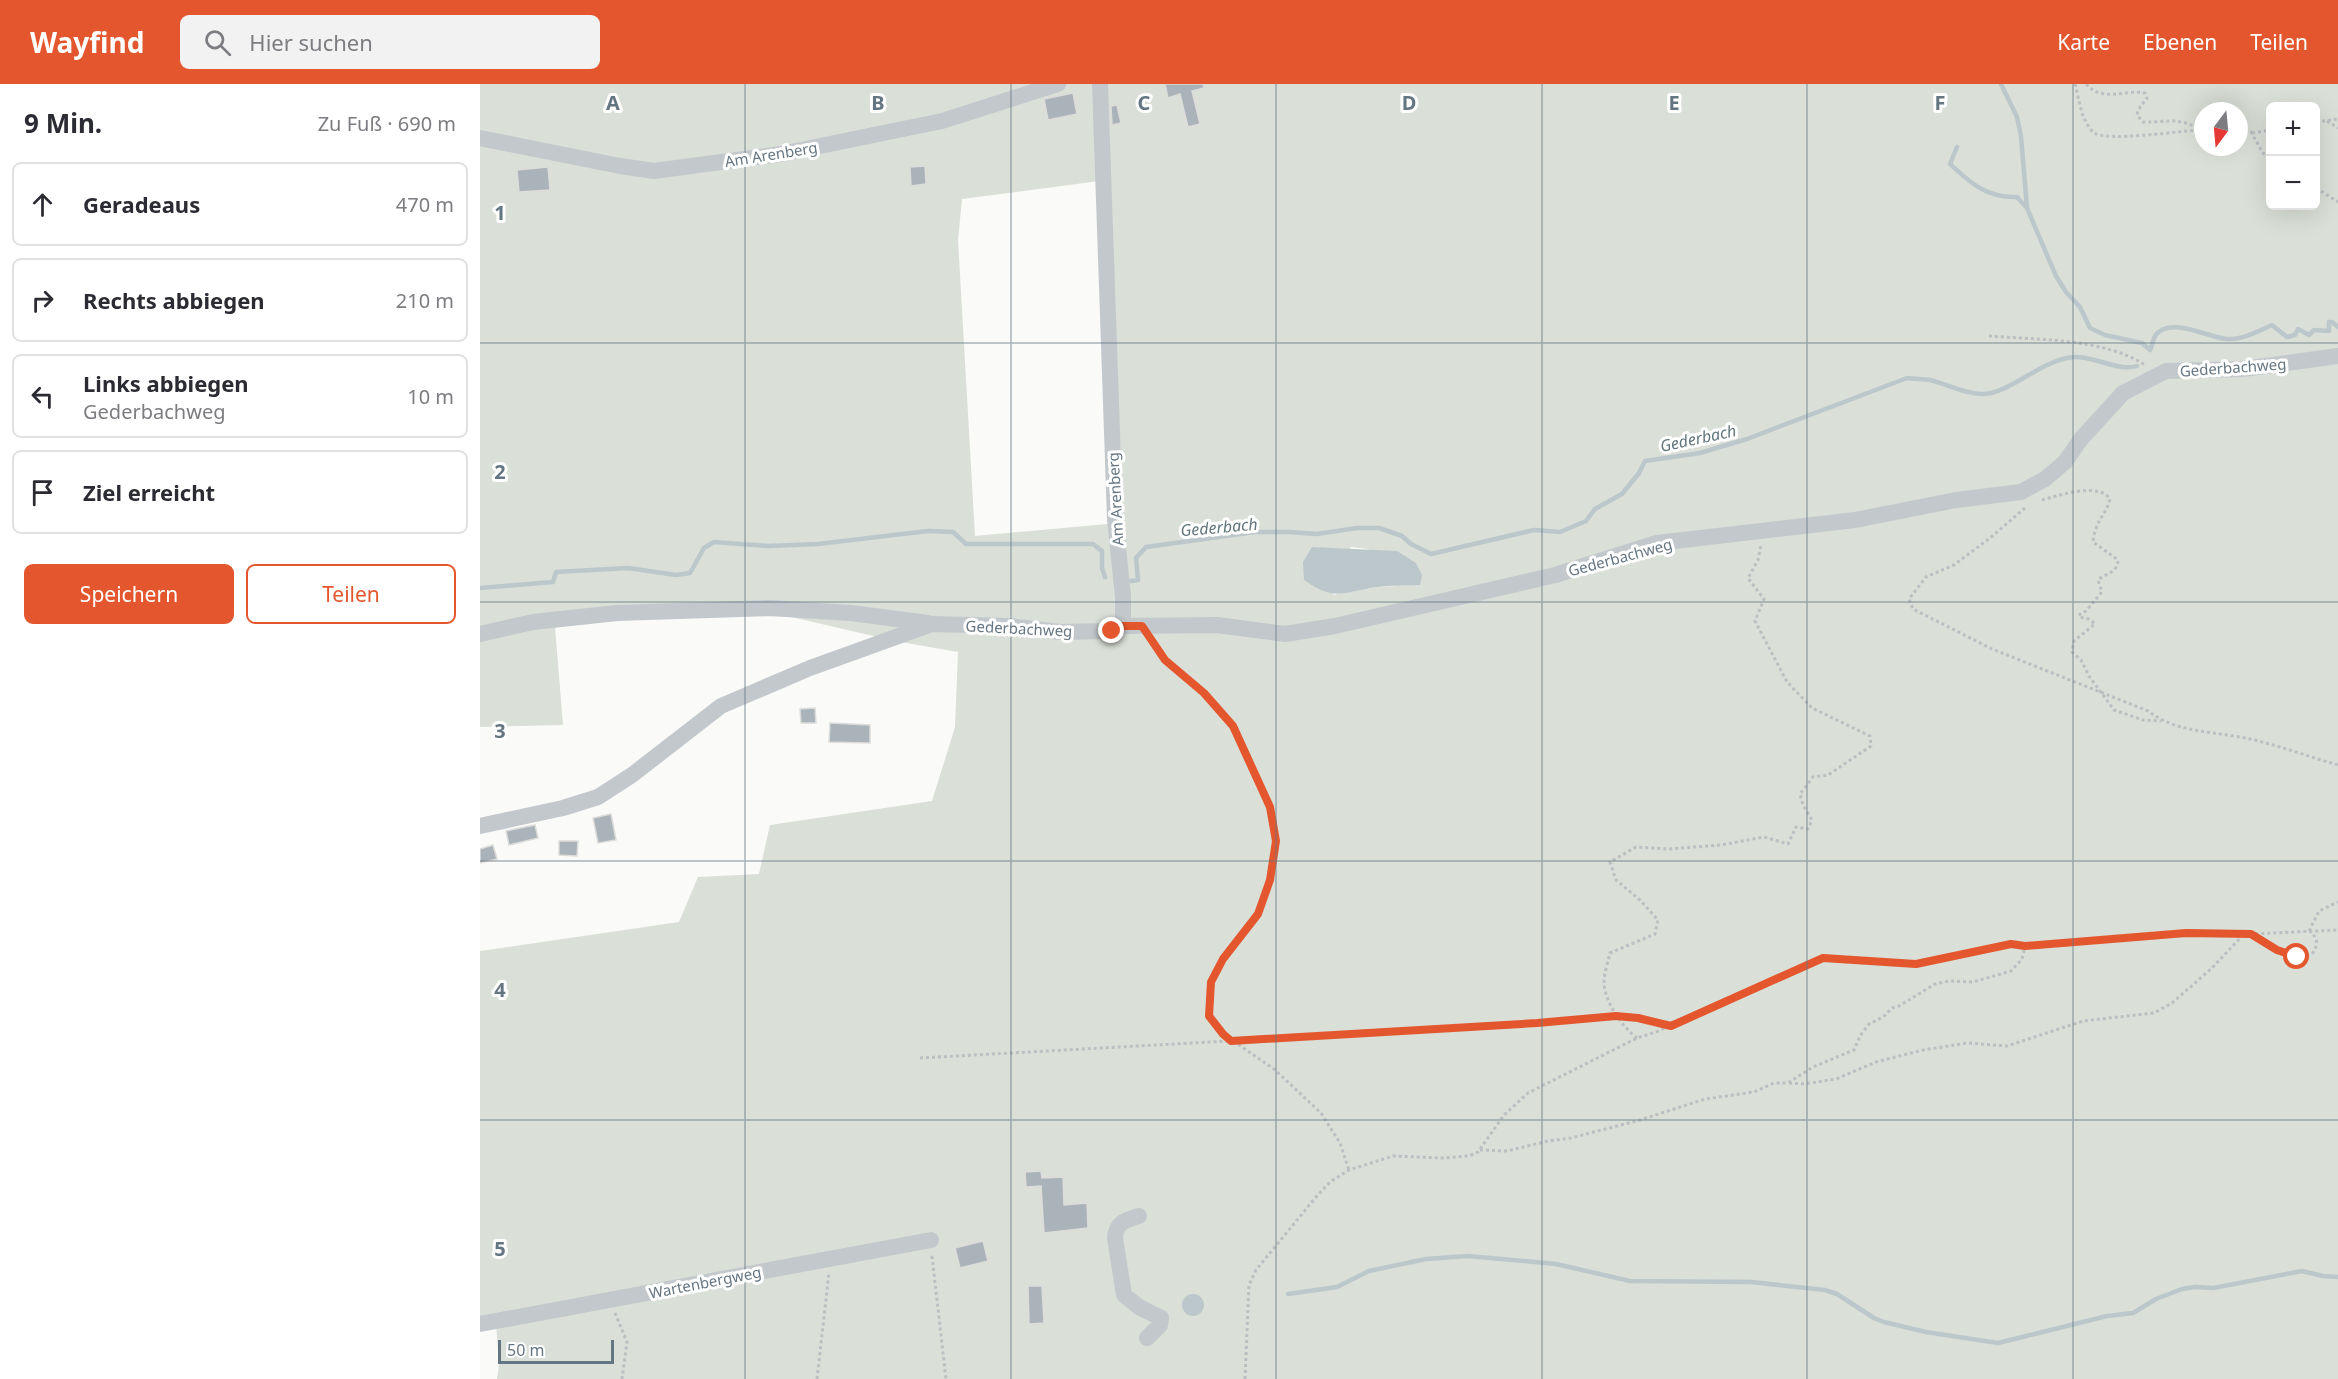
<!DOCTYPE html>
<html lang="de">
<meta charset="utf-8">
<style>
:root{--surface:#fff;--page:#f2f2f3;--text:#2b2b33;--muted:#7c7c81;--line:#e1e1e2;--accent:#e4572e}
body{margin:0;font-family:"Noto Sans",sans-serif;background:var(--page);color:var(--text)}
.controls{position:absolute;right:18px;top:18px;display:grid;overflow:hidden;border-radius:9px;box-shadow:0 6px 24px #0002}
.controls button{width:54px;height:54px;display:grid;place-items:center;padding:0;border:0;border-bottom:2px solid var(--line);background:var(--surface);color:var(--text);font:30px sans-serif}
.compass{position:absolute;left:1714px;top:18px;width:54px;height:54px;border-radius:50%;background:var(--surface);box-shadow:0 6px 24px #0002;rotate:196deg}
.scale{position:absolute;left:18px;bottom:15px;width:116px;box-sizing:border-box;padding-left:6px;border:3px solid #657683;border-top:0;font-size:16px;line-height:21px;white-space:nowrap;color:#657683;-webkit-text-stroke:4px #fff;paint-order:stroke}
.stop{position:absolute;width:18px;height:18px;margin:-14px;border:4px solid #e4572e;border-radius:50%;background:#fff}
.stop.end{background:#e4572e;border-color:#fff;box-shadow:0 2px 6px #0008}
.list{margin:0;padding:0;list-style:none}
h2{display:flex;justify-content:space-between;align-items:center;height:78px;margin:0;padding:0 24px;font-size:26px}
h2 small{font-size:20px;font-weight:400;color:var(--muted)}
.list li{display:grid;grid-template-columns:39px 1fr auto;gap:18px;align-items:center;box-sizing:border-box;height:84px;margin:0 12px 12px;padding:0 12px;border:2px solid var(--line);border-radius:9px}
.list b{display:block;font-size:22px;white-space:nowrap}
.list p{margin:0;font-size:20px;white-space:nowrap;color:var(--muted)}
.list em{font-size:20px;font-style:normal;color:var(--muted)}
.actions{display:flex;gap:12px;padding:18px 24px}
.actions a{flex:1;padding:14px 0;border:2px solid var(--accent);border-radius:9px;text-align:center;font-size:21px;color:var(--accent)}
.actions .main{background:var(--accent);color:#fff}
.icon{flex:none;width:33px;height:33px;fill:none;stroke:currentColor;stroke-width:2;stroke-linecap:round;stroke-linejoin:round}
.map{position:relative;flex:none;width:1858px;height:1295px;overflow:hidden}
header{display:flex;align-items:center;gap:36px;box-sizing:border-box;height:84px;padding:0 30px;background:var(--accent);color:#fff}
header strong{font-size:28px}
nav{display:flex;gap:33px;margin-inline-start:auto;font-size:21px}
.search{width:420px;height:54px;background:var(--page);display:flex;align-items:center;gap:15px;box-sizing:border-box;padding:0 21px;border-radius:9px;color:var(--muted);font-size:22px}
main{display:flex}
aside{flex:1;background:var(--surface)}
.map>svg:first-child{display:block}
.green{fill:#dadfd7;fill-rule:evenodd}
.water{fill:#bbc7cb}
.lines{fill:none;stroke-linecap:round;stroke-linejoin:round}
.stream{stroke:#bbc7cb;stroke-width:4.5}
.building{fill:#aab3b9;stroke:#dcdcda;stroke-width:1.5}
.path{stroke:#bbbfc2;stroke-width:3;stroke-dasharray:3 3;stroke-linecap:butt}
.minor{stroke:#c3c8cc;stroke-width:16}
.route{stroke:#e4572e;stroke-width:8}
.grid{fill:none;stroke:#657683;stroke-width:1.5;stroke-opacity:0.55}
.labels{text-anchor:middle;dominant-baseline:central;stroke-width:6;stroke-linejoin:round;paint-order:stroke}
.street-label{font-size:15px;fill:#657683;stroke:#fff}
.water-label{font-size:16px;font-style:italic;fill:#60757c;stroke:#fff}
.grid-label{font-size:20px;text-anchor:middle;font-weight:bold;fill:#657683;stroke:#fff;stroke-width:6;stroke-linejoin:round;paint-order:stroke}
</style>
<header>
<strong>Wayfind</strong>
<div class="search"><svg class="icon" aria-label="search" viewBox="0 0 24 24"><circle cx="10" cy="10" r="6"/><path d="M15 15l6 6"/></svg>Hier suchen</div>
<nav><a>Karte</a><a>Ebenen</a><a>Teilen</a></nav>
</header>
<main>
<aside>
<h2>9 Min.<small>Zu Fuß · 690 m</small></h2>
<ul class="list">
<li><svg class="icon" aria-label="ahead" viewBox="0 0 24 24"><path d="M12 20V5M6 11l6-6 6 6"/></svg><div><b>Geradeaus</b></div><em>470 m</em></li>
<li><svg class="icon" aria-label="right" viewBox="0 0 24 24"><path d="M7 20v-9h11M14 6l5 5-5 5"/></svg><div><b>Rechts abbiegen</b></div><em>210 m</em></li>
<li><svg class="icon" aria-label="left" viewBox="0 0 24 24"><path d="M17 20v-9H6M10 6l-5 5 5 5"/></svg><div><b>Links abbiegen</b><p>Gederbachweg</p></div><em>10 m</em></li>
<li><svg class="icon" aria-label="arrive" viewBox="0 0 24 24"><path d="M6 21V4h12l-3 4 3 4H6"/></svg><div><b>Ziel erreicht</b></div></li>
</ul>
<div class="actions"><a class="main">Speichern</a><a>Teilen</a></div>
</aside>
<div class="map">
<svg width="1858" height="1295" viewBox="0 0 1858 1295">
<rect width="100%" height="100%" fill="#fafaf8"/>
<!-- green -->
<path class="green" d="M0,0H1858V1295H17L19,1281L16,1239L0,1241V867L199,838L218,793L279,790L290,741L452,717L475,643L478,568L415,557L290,528L136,532L75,543L83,641L0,643ZM1790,22H1836V122H1790ZM1723,27H1759V63H1723ZM627,96L639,439L495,452L478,156L482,115ZM871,463L888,465L940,501L897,503L853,511Z"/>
<!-- water -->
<path class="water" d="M832,463L917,467L936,479L942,491L940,501C926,502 911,501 897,503C863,508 855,518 824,496L823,478Z
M702 1221a11 11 0 1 1 22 0a11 11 0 1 1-22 0Z"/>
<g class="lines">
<!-- stream -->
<path class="stream" d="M1521,0L1537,33L1541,52L1547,124L1576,192L1586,208L1600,223L1610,244L1625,251L1662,259L1670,266C1672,262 1673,256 1675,252C1689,231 1729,254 1747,255C1762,256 1779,247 1792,241L1807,253L1815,251L1818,245L1829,251L1834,246L1849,247V238H1852L1858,243
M1477,63L1470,80C1491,99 1506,114 1537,113L1547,124
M651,497L658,496L656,474L666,463L775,448H810L837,450L877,444H899L922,452L931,460L951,470L1054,446L1080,448L1106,437L1115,425L1142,410L1159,389L1165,377L1220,369L1267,355L1427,294C1435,295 1443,295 1450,296C1466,300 1489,311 1504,310C1530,309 1563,275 1594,273C1614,272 1640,288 1657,282
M0,504L73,498L76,488L148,484L196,491L210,489L224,464L234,458L288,462L338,460L448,447L473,448L486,460H613L622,467V484L625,493
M808,1210L857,1203L889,1187L946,1175L988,1172L1076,1180L1150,1197L1271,1198L1345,1206L1357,1210L1394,1234L1404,1238L1446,1248L1518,1259L1627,1232L1653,1229L1676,1215L1702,1205L1715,1203L1733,1204L1822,1187L1843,1192L1858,1193"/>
</g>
<!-- building -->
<path class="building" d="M685,0H723L724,4L712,7L720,40L708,43L700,10L688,14Z
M593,9L597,30L568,36L564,15Z
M637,21L641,39L632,41L631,22Z
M445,82L446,100L431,102L430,83Z
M68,83L70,106L39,108L37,86Z
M335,624L336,639H321L320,625Z
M350,639L390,641V659L349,658Z
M131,730L136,756L118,759L113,734Z
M55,741L58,754L29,761L26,747Z
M79,757H98L97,772L79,771Z
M13,761L17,775L0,779V765Z
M561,1087L562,1094L583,1093L584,1121L607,1119L608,1144L564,1149L561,1102L546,1103L545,1088Z
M503,1157L508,1177L480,1184L475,1164Z
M548,1202H562L564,1239L549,1240Z"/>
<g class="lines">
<!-- path -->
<path class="path" d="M1595,0C1599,15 1601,36 1613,48C1624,59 1703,46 1723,46
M1606,0C1623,19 1645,5 1665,9L1667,14L1658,26L1657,31L1663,38C1686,39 1697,32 1719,45
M1847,37L1858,44
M1836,38L1858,35
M1759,44L1771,48L1783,69L1790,74
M1772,49L1790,46
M1836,104L1858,118
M1509,252C1557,256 1624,254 1665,281
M1562,416C1580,411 1619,398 1630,415C1626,432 1615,436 1613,458L1638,476C1638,489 1626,489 1618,496L1622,508L1606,527L1600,530L1599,533L1609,535L1615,540L1594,557L1592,568L1601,576L1609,592L1634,626L1663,636L1681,637
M1545,424L1510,454L1474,481L1446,493L1429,515L1433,525L1512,565L1668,627C1696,648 1727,647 1760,653C1793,659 1826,672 1858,681
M673,558L685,576L724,609L753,642L790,723L796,757L790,796L778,830L743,875L731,898L729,932L743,950L794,985L841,1029L860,1059L869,1086
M1829,847L1839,827L1858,818
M1772,851C1791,863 1810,879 1832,870C1838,862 1839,854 1830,848
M1157,954C1142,943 1124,917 1124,898C1124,889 1128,878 1130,869L1175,850L1178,836L1160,816L1136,796L1130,778L1156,763L1188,765L1241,761L1284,753L1308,760L1316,743L1328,745L1332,736L1323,721L1320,710L1333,693L1348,691L1391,662L1390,652L1332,624L1307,598L1275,537L1284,515L1268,494L1278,476L1281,461
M440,974L1057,940L1136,932L1158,934L1189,941
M1309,999L1324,1000L1356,995L1396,978L1443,966L1488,959L1527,962L1603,937L1674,929L1692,919L1732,884L1764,850
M1000,1066L1027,1067L1068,1057L1091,1054L1160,1036L1225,1015L1274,1008L1294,999H1308L1333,983L1374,966L1380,952L1389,940L1403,933L1412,924L1419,922L1455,900L1469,897L1493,898L1531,887L1542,875L1545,862
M452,1172L466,1295
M135,1229L147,1258L142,1295
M337,1295L349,1189
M765,1295L769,1201L776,1186L836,1113L850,1098L869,1086L913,1072L963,1074L989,1072L998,1068L1024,1031L1048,1009L1157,954L1176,948L1343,874L1436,880L1531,860L1545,862L1706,849L1771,850L1858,846"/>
<!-- minor -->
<path class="minor" d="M620,0L635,435L643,512V542
M0,54L140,82L174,87L301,70L462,37L578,0
M0,550L53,538L137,529L289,524L371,529L448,539
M0,742L83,724L118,713L152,691L241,622L330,584L452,540L529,542L580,548L632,547L643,542L737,541L805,550L855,542L1075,491L1177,459L1375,436L1476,416L1541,408L1565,395L1585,378L1601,355L1643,309L1686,287L1763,285L1858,272
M659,1132C646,1136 636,1138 635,1154L644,1211L659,1223L681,1234L680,1241L667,1254
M0,1240L451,1156"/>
</g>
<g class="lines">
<!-- route -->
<path class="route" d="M632,547L643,542H662L685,576L724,609L753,642L790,723L796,757L790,796L778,830L743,875L731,898L729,932L743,950L751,957L1057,939L1136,932L1158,934L1191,942L1343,874L1436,880L1531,860L1545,862L1706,849L1771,850L1797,866L1817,873"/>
</g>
<!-- grid -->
<path class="grid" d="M265,0V1295M531,0V1295M796,0V1295M1062,0V1295M1327,0V1295M1593,0V1295M0,259H1858M0,518H1858M0,777H1858M0,1036H1858"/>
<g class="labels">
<!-- street labels -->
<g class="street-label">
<text transform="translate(291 70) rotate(-9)">Am Arenberg</text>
<text transform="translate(1753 283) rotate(-4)">Gederbachweg</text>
<text transform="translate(635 415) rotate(-93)">Am Arenberg</text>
<text transform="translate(1140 473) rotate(-15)">Gederbachweg</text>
<text transform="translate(539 544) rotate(3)">Gederbachweg</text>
<text transform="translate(225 1198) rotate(-11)">Wartenbergweg</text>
</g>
<!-- water labels -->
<g class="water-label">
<text transform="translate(1218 354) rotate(-12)">Gederbach</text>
<text transform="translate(739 443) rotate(-5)">Gederbach</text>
</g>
</g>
<g class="grid-label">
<text x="133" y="26">A</text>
<text x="398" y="26">B</text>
<text x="664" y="26">C</text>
<text x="929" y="26">D</text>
<text x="1194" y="26">E</text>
<text x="1460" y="26">F</text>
<text x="20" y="136">1</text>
<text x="20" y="395">2</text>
<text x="20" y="654">3</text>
<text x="20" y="913">4</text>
<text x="20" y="1172">5</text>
</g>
</svg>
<div class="controls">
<button>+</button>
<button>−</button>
</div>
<svg class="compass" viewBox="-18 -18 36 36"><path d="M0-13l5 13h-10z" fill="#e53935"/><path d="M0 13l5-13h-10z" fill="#7c7c81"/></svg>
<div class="scale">50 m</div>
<div class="stop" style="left:1817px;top:873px"></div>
<div class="stop end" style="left:632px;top:547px"></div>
</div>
</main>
